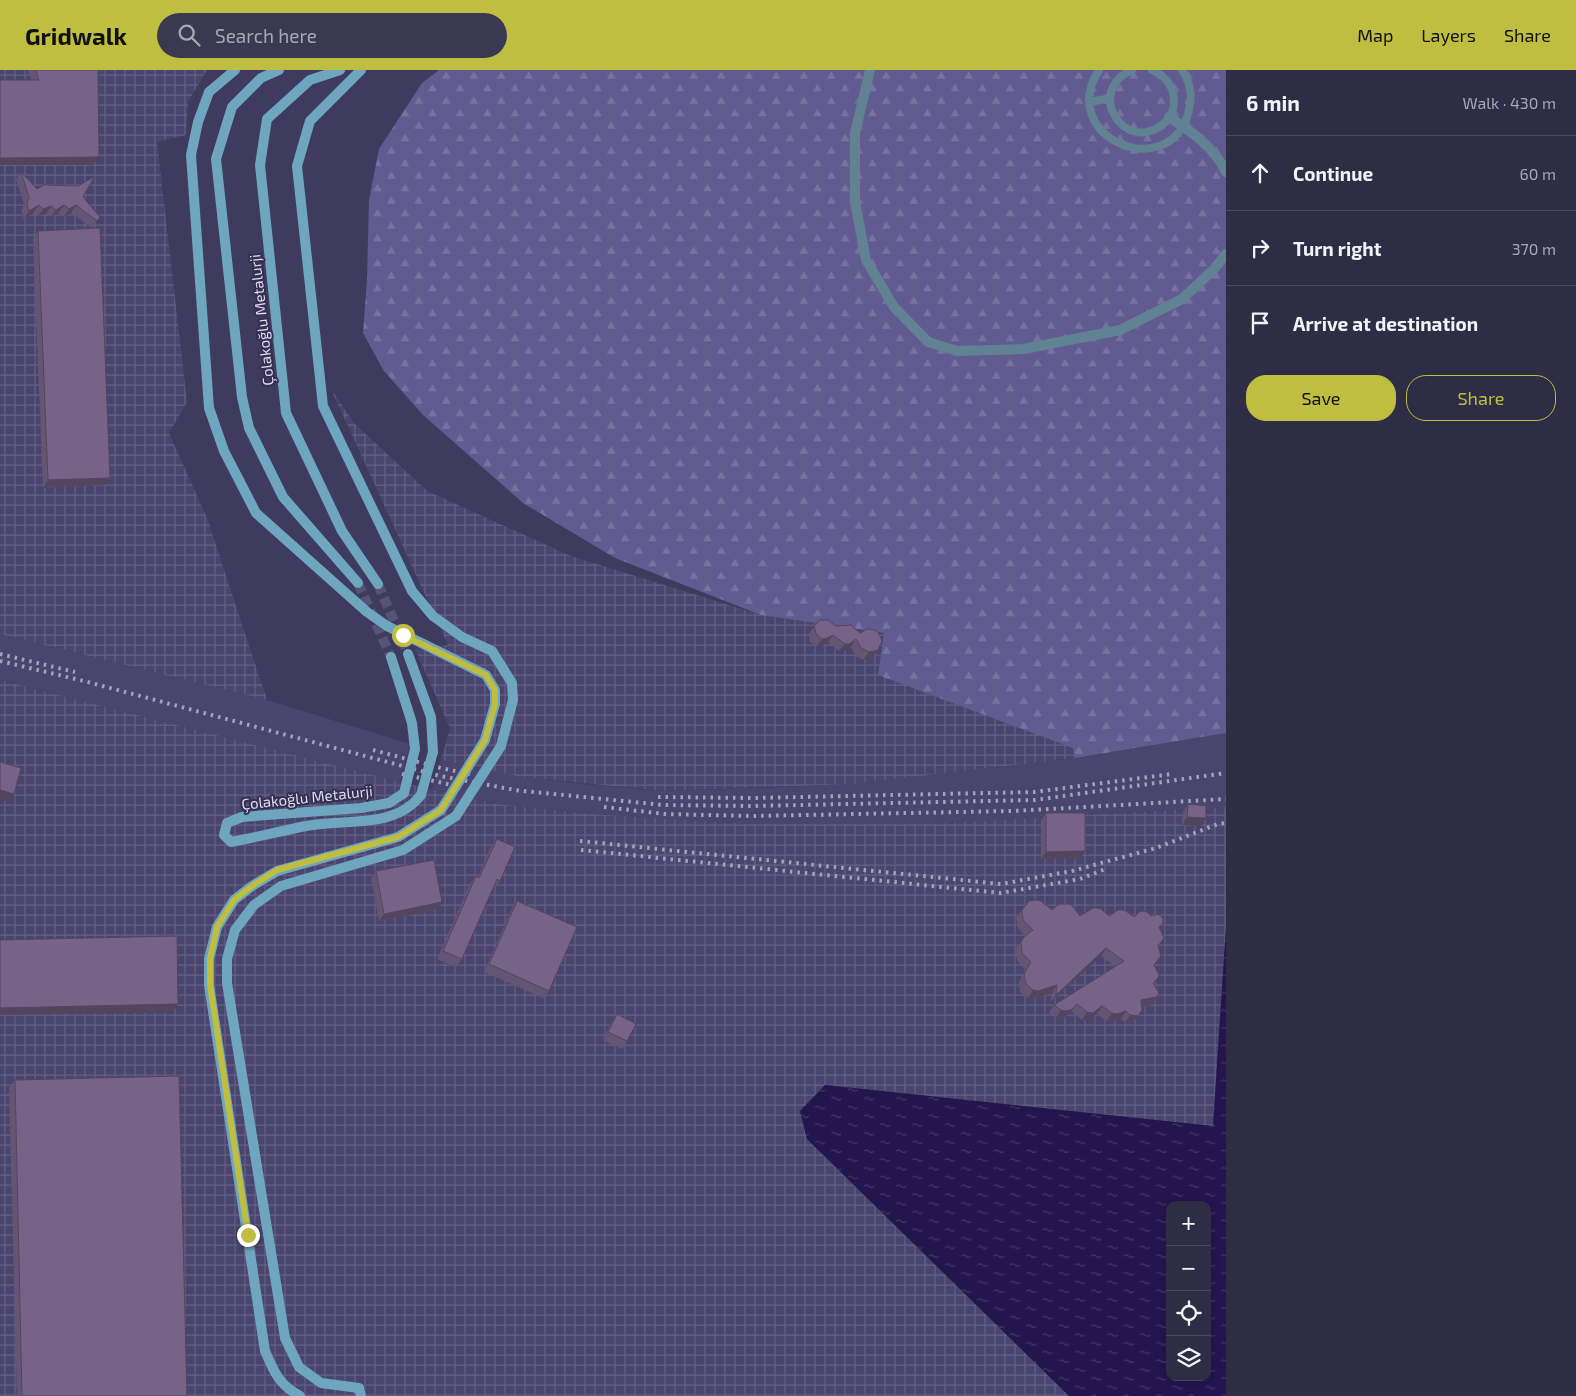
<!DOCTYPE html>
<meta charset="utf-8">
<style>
:root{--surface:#2f2c46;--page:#3b3851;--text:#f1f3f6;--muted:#a7a7b3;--line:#4a485f;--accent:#c0be41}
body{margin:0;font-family:"Exo 2",sans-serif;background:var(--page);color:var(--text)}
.controls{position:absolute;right:15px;bottom:15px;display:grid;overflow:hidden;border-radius:10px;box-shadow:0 2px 12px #0003}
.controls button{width:45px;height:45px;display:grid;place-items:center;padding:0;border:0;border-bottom:1px solid var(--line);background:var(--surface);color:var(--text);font:25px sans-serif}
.stop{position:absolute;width:15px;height:15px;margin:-11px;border:4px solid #c0be41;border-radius:50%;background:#fff}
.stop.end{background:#c0be41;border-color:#fff;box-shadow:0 1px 5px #0008}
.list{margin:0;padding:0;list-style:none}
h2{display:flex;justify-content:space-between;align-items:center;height:65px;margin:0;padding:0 20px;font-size:21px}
h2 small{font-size:16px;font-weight:400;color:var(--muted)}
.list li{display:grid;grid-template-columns:32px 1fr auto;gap:15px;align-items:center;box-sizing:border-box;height:75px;padding:0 20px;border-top:1px solid var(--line)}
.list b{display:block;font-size:19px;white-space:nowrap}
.list em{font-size:16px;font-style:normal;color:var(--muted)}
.actions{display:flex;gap:10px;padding:15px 20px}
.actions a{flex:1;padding:11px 0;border:1px solid var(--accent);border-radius:20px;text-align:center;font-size:18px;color:var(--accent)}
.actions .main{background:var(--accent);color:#111}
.icon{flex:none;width:28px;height:28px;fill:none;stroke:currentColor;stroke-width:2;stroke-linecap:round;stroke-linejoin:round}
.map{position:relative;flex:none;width:1226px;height:1326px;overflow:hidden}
header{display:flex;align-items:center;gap:30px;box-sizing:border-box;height:70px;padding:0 25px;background:var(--accent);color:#111}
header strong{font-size:24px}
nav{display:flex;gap:28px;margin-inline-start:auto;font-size:18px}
.search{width:350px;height:45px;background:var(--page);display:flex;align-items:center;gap:12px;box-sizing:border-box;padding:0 18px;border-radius:28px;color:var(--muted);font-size:19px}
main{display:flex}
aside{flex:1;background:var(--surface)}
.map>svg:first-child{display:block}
.built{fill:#4a456e}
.industrial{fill:url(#industrial-grid)}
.forest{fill:url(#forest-firs)}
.water{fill:url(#water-ripples);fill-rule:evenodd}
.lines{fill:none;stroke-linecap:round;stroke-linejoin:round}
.secondary-tunnel{stroke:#575374;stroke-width:10;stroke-dasharray:10 5;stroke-linecap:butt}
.service{stroke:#608292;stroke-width:8}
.minor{stroke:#608292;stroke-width:10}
.secondary{stroke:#6ea6bf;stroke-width:10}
.rail{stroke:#a4a2bd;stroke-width:4;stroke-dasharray:2.5 5;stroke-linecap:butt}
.secondary-bridge{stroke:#6ea6bf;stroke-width:10}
.wall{fill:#655574}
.shaded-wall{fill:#53455e}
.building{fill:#766387;stroke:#53455e}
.route{stroke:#c0be41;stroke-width:6}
.labels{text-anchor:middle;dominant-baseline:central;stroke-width:4;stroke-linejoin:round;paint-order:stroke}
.street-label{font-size:15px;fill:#deddf3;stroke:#353052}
</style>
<header>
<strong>Gridwalk</strong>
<div class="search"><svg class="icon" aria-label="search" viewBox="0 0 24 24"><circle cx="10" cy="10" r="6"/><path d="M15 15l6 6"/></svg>Search here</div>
<nav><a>Map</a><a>Layers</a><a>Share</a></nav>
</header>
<main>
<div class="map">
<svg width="1226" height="1326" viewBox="0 0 1226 1326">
<defs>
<pattern id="industrial-grid" width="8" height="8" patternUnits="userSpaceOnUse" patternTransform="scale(1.25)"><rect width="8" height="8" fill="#4a456e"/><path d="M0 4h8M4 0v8" fill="none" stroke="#645f83"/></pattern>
<pattern id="forest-firs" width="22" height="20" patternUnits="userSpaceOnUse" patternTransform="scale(1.25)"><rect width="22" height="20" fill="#625b91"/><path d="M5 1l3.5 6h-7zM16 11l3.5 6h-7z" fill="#7872a1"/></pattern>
<pattern id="water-ripples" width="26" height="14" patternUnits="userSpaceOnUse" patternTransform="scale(1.25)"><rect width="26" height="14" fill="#24154f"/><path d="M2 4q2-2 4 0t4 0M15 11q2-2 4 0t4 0" fill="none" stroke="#433769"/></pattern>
</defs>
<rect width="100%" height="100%" fill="#3f3b5e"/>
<!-- built -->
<path class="built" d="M0,564L267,630L410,674L400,712L0,610Z
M1226,663V737L930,754H753L590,744L496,734L432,719L441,690L522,707L584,714L663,721L754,718L852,714L1075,688Z"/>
<!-- industrial -->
<path class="industrial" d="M0,0H207L188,32L186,65L157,72L187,332L169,363L207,448L267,630L0,564Z
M331,319L354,353L427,421L571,486L761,545L885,563L1074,678L1075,688L852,714L663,721L522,707L441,690L450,658L415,579L448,575Z
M0,610L400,712L496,734L590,744L753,754H930L1226,737V857L1213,1056L826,1015L800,1041L807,1069L1069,1326H0Z"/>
<!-- forest -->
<path class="forest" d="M439,0H1226V663L1075,688L1073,678L878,605L884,563L761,545L615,488L523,433L423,345L384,301L363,263L367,210L369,130L379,79L422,13Z"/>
<!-- water -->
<path class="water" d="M1226,857V1326H1069L807,1069L800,1041L825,1015L1213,1056ZM1170,1135H1207V1307H1170Z"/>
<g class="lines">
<!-- secondary-tunnel -->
<path class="secondary-tunnel" d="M358,513L391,587
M378,514L408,584"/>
<!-- service -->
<path class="service" d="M1099,0C1056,67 1167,114 1188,44C1193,29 1191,13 1182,0
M1132,0C1085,20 1123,84 1162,55C1170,49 1175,39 1174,29C1173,15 1164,5 1152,0
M1090,32L1110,28"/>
<!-- minor -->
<path class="minor" d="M870,0L855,63V132L866,190L894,237L928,272L957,281L1024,279L1120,260L1182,229L1213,200L1226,184
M1169,47C1192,62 1214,77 1226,102"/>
<!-- secondary -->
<path class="secondary" d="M235,0L209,22L198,52L191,85L209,338L224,381L256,443L367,542L387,556L486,605L495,620V634L485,670
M279,0L261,8L232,37L216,89L242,327L249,358L283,427L358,513
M340,0L310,10L267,49L260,95L286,343L342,461L378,514
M361,0L310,51L297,96L323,336L412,521L433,546L462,567L492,581L512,613L513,630L501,676
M408,584L431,647L433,682
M391,587L412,653L415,679
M404,723L389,733L361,738L242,747L227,753L224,765L231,772C257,767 281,761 306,756C345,748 394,760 421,725
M300,1326C279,1315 274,1302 265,1281L209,915V889L217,857L234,830L252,816L277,801L398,767L441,740
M361,1326L359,1318L321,1313L299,1297L285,1268L227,913V889L235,860L254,835L281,816L403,780L456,746"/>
<!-- rail -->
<path class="rail" d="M0,584L75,602
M0,591L84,611L440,706L515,720L664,735L752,736L1035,730L1226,703
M373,680L441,698L475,705
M402,704L461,717
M658,727L753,728L1034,722L1172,704
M604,737L665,744L752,746L1013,741L1226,729
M580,771L1001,814L1072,801L1156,778L1218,754L1226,753
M581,780L1001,823L1080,809L1108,798"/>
<!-- secondary-bridge -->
<path class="secondary-bridge" d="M404,723L415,679
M421,725L433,682
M441,740L485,670
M456,746L501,676"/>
</g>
<!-- wall -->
<path class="wall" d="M28,0H105L103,2L98,4L99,87L93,95L31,10Z
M21,102L37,119L83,127L100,147L92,158L71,143L64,147L58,143L51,147L46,144L38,146L33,143L24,149L21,141L24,135L16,109Z
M38,161L110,408L105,415L43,418L33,169Z
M814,556H836L860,563L878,580L873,587L863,590L855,586L851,577L844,581H839L828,572L822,576H817L810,572L809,564Z
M1188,734L1206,748L1200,756L1182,755L1183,742Z
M1046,743L1080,789H1041V751Z
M497,769L500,811L495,818H493L462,889L456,897L437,889L470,814L476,806L478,807L491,776Z
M376,801L437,840L379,851L371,809Z
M517,831L549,921L543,928L484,902L512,838Z
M1022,840H1052L1080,846H1109L1134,847L1151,846L1163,853L1159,858L1158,877L1154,896V914L1151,935L1142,937V940L1132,953H1125L1121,949L1112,952L1107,951L1097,944L1087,950H1082L1071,941L1065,947L1061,949L1056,948L1049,943L1054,935L1116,897L1101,886L1050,932L1052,923L1033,929L1028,928L1020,922L1019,912L1025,900L1017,890L1015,880L1025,866L1018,858L1016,847Z
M617,944L627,971L622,979L603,970L612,952Z
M15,1010L187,1326H17L9,1018Z"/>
<!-- shaded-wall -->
<path class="shaded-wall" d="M97,0H105L103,2L93,6Z
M99,87L93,95H0V88Z
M39,135L33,143L24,149L29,141Z
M64,135L58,143L51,147L56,140Z
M76,135L71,143L64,147L69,139Z
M51,136L46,144L38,146L43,139Z
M110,408L105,415L43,418L48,410Z
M833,565L828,572L822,576H817L822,569Z
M856,569L851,577L844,581H839L845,574Z
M878,580L873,587L863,590L869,582Z
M0,720L14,724L9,732L0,729Z
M1187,747L1206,748L1200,756L1182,755Z
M1085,781L1080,789H1041L1046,782Z
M442,832L437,840L379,851L384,844Z
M1106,878L1101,886L1050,932L1056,925Z
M1057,915L1052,923L1033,929L1028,928L1033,920Z
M1157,927L1151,935L1135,938L1141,930Z
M178,934L173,942L0,945V938Z
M1077,934L1071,941L1065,947L1061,949L1056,948L1061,940Z
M1102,936L1097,944L1087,950H1082L1087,942Z
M1126,941L1121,949L1112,952L1107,951L1112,943Z
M1130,945L1138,946L1132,953H1125Z"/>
<!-- building -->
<path class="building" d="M36,0H98L99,87L0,88V10H39Z
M21,102L37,119L44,115L78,116L94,107L83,127L100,147L97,151L76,135L69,139L64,135L56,140L51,136L43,139L39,135L29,141L27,134L29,127Z
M100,158L110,408L48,410L38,161Z
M820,550H828L836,556L851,555L860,563L867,559L875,560L879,563L882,571L878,580L869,582L861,578L856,569L849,574H845L833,565L827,568L822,569L816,564L814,556Z
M0,692L21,698L14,724L0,720Z
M1188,734L1206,736V748L1187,747Z
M1046,743H1085V781L1046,782Z
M497,769L515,777L500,811L497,809L462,889L443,881L476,806L479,808Z
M434,790L442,832L384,844L376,801Z
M1035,830L1041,831L1052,840L1059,834H1071L1080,846L1093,838H1097L1101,839L1109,846L1118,840H1122L1126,841L1134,847L1139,842L1143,841L1147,842L1151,846L1158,844L1163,848V853L1159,857L1164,868L1158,876L1161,886L1154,895L1159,905L1158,908L1153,913L1159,923L1157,927L1141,930L1142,940L1138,946L1130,945L1126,941L1117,944L1112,943L1102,936L1093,943L1087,942L1077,934L1071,940L1066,941L1061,940L1054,935L1124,891L1106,878L1056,925L1057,915L1038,921L1033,920L1026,914L1024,904L1031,892L1022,883L1021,872L1024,867L1033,860L1023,850L1022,840L1029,831Z
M517,831L577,857L549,921L489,894Z
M177,866L178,934L0,938V870Z
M617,944L636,954L627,971L608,962Z
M179,1006L187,1326H22L15,1010Z"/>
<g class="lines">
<!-- route -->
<path class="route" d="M248,1165L210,915V889L217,857L234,830L252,816L277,800L398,767L441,740L485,670L495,634V620L486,605L403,565"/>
</g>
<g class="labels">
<!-- street labels -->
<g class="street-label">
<text transform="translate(261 250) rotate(-96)">Çolakoğlu Metalurji</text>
<text transform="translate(307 727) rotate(-6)">Çolakoğlu Metalurji</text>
</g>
</g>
</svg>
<div class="controls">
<button>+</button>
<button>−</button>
<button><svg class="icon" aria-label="locate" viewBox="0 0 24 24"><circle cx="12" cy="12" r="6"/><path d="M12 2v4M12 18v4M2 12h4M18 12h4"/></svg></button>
<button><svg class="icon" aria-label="layers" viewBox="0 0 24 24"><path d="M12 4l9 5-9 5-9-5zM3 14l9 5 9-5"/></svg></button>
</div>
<div class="stop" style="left:403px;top:565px"></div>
<div class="stop end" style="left:248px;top:1165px"></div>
</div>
<aside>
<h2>6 min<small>Walk · 430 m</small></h2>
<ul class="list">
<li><svg class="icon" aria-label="ahead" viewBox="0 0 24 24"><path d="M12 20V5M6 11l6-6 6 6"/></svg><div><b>Continue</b></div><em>60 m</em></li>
<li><svg class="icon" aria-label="right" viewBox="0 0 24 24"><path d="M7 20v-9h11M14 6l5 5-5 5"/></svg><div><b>Turn right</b></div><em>370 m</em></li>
<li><svg class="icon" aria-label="arrive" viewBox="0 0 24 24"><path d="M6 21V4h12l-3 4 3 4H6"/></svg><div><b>Arrive at destination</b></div></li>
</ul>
<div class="actions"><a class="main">Save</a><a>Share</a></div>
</aside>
</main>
